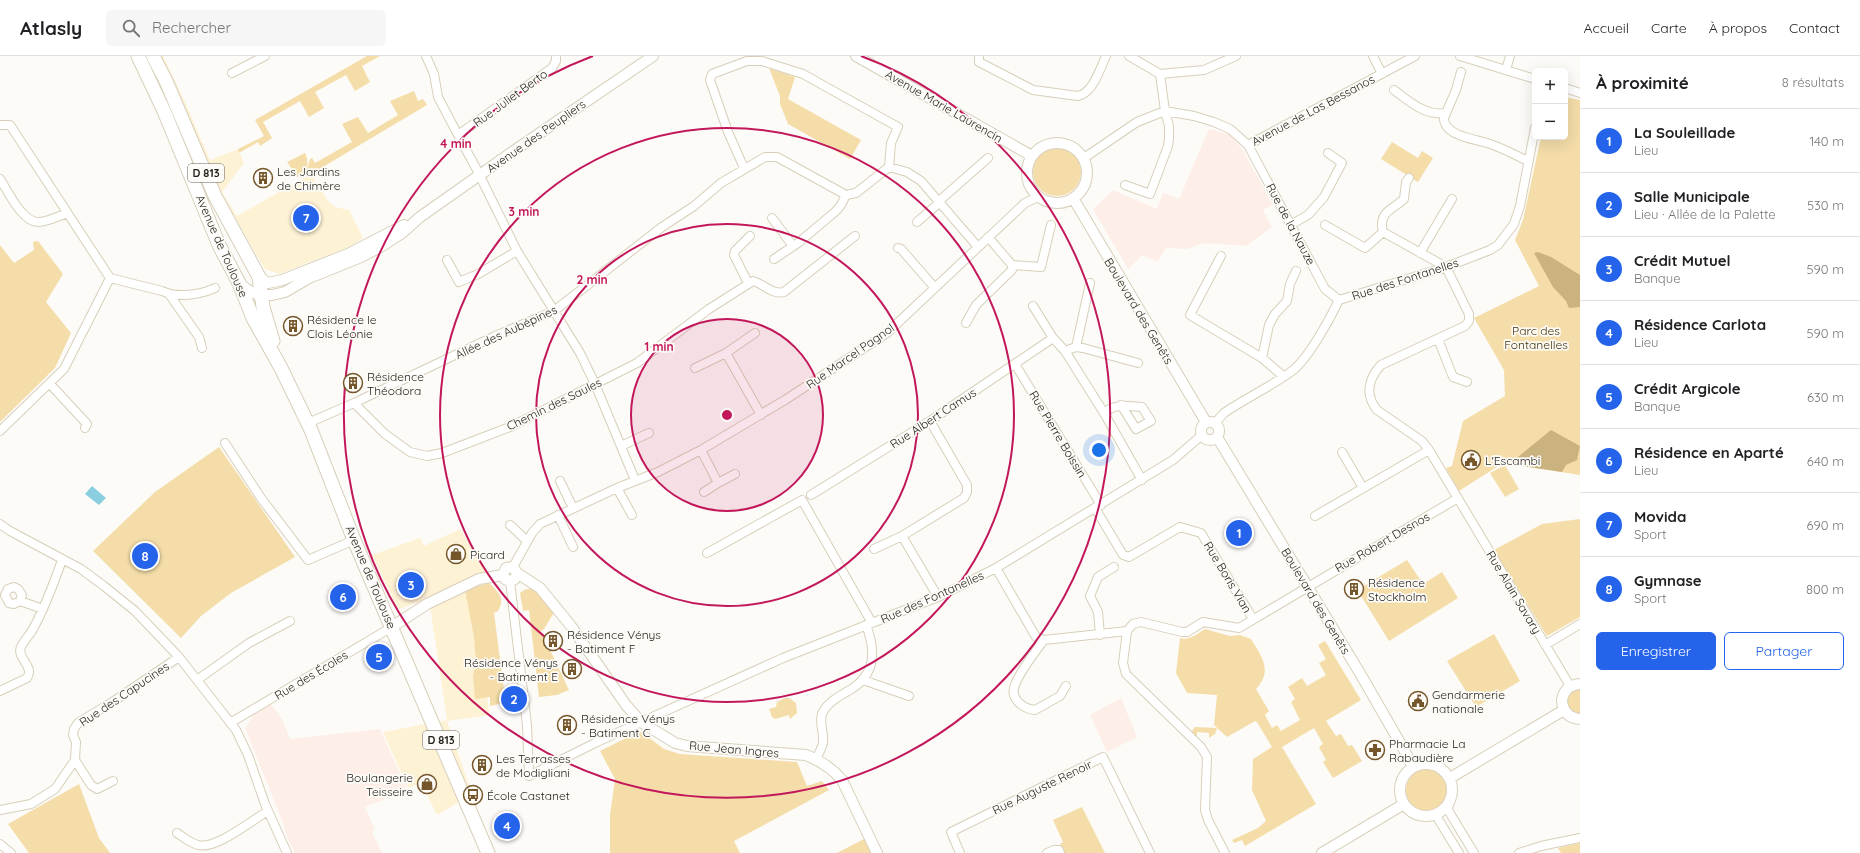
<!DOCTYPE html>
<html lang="fr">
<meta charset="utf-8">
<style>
:root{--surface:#fff;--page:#f6f6f6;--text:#202124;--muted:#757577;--line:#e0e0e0;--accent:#2563eb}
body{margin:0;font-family:Quicksand,sans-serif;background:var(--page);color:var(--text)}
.controls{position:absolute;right:12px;top:12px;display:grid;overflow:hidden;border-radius:6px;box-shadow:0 4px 16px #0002}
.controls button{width:36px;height:36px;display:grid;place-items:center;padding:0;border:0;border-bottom:1px solid var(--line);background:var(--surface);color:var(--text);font:20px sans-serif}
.you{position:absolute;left:1099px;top:394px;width:14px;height:14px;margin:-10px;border:3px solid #fff;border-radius:50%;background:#1a73e8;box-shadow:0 0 0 6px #1a73e833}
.badge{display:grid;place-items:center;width:26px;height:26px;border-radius:50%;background:var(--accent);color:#fff;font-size:13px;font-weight:700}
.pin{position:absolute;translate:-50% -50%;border:2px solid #fff;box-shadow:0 1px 4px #0006}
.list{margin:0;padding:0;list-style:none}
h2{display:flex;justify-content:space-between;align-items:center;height:52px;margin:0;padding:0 16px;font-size:17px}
h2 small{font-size:13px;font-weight:400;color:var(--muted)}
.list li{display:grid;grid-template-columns:26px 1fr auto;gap:12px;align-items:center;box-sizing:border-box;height:64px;padding:0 16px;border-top:1px solid var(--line)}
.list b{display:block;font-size:15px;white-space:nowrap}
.list p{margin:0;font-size:13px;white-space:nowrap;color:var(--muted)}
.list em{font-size:13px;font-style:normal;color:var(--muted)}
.actions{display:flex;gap:8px;padding:12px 16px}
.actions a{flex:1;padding:9px 0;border:1px solid var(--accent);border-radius:6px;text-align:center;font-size:14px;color:var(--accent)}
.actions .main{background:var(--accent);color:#fff}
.icon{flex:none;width:22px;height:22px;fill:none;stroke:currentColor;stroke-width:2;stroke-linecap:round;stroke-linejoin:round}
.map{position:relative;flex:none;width:1580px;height:797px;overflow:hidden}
header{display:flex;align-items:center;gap:24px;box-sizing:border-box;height:56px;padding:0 20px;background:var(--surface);border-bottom:1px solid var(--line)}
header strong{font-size:19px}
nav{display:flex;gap:22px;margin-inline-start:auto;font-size:14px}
.search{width:280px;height:36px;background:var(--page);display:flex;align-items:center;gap:10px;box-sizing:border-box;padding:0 14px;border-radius:6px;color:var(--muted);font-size:15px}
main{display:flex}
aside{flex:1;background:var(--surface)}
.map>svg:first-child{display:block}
.built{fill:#fef2d5}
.education{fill:#fdeee8}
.green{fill:#f4dda8}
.forest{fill:#cab37f}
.water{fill:#89cfe0}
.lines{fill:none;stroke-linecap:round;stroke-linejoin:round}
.minor-casing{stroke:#d8cfba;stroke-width:10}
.tertiary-casing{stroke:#d8cfba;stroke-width:12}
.primary-casing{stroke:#d8cfba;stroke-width:15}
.minor{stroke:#fff;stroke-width:8}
.tertiary{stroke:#fff;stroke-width:10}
.primary{stroke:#fff;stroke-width:13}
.ring{fill:none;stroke:#c2185b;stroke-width:2}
.labels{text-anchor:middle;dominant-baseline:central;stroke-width:3.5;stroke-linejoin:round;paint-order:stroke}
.shield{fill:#fdfbf7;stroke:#64615a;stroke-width:1}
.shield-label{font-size:11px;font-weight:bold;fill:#221f17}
.street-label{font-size:12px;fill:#221f17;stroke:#fdfbf7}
.poi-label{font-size:12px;fill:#221f17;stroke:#fdfbf7;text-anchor:start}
.park-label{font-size:12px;fill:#402f03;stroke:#fdfbf7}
.centre{fill:#c2185b;stroke:#fdfbf7;stroke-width:2}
.ring-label{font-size:12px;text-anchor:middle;font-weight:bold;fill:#c2185b;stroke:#fdfbf7;stroke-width:3.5;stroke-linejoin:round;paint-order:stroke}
</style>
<header>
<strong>Atlasly</strong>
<div class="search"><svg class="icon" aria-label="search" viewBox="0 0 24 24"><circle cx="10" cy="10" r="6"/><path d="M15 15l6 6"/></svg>Rechercher</div>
<nav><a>Accueil</a><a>Carte</a><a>À propos</a><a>Contact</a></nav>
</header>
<main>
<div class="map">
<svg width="1580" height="797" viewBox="0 0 1580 797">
<rect width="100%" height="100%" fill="#fdfbf7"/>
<!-- built -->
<path class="built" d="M157,0H163L185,46L210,104L238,93L244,107L222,136L237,160L311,118L328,145L335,151L349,154L363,182L349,191L279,218L265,213L250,188L207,110Z
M460,473L488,516L468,527L490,659L447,665L472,738L437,759L421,727L408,732L383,676L447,664L429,543L398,553L372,499L420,482L424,490Z"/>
<!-- education -->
<path class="education" d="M1209,73L1230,79L1242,93L1273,149L1264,153V156L1272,171L1246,190L1204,187L1187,193L1166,192L1157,206L1142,199L1128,213L1093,153L1113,134L1157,153L1163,137L1179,143Z
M1121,642L1137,681L1107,696L1090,659Z
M270,647L282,663L290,683L380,673L406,731L396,735V739L365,751L375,774L372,776L382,797H295L288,783L283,767L245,672L257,655Z"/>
<!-- green -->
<path class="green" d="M367,0H380L362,10L370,26L355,35L346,19L315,36L324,52L309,61L300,45L263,66L272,82L260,90L258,86L239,97L238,93L264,80L255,64Z
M769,12L795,21L788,43L861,84L850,103L788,68L780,48V40Z
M414,35L418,45L423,43L427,49L311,118L306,116L310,103L312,102L315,107L352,86L342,68L358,61L368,77L398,59L390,45Z
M1565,41L1580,44V419L1503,407L1459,435L1446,412L1452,410L1463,365L1505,340L1504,314L1474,262L1539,230L1515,184L1523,164L1541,81H1565Z
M1392,86L1418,102L1422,95L1433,102L1418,126L1381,103Z
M1033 116a24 24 0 1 1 48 0a24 24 0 1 1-48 0Z
M305,97C310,107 307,116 297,121L287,106Z
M38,185L63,218L46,246L71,277L55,312L0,366V189L14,207L34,194L33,186Z
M219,391L295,501L231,537L201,560L181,582L93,495L155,436Z
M1505,409L1519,433L1505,441L1490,417Z
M1580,463V561L1547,580L1494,494L1542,468Z
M1407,504L1423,528L1442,516L1458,542L1389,585L1360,538L1364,535L1362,531Z
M489,527C498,536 506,542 498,555L494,557L504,634V647L490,650V641L475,643L473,620L476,607L474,581L465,534Z
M532,532L544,541L555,555L544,573L541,575L569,634L557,639L539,641L529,554L523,555L520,537L524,534Z
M1205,573L1230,580L1240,579L1251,583C1262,601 1273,615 1256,633L1269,655L1265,659L1272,672L1277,669L1281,675L1300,664L1291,646L1295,643L1288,631L1302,622L1307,630L1326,619L1319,607L1326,603L1318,589L1325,585L1361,644L1326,665L1336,680L1341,678L1348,690L1352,689L1362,705L1333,722L1323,706L1326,704L1319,691L1323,688L1314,672L1282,691L1316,748L1245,790L1242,784L1234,787L1232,784L1258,772L1266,765L1252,734L1253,703L1272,691L1257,666L1255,665L1227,681L1214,669L1217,639L1187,637L1176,617L1180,582C1189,585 1197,578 1205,573Z
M1494,578L1520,625L1476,651L1447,605Z
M1580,632V659L1570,655C1563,642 1566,637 1580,632Z
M785,642H789L796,647L797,657L790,663L789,659L775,663L772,661L769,653L776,651L777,646Z
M1195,671L1217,672L1215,678L1209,682V677L1197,676V681H1192L1189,679Z
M640,675L664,693L680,698L797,706L807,730L822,725L829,734L734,785L740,797H610V759L615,723L600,695Z
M1406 734a21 21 0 1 1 42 0a21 21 0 1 1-42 0Z
M79,728L99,782L110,797H29L8,768Z
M1082,751L1105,797H1065L1060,788L1063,786L1053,764Z
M864,783L871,797H837Z
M1580,787V797H1561L1558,792Z"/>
<!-- forest -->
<path class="forest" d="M1538,196L1551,201L1580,219V251L1569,252L1566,245L1553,231L1534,197Z
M1551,374L1580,390L1577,404L1566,409L1562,416L1516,409L1513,405Z"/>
<!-- water -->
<path class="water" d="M92,430L106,442L99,449L85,438Z"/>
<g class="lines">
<defs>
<path id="minor" d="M426,0L434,18L438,41L458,79L476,112L517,195L580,297L595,328L635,424
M979,0V6L1033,34L1078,40C1093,37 1100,13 1106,0
M1129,0L1160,18
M1373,0L1382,18
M1460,0L1535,23
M1506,14L1510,0
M1461,16L1456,34L1444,62C1444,80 1475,83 1487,87C1501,91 1515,99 1528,105
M232,17L265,0
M1160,18L1204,14L1236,0
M1565,32L1580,37
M1394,34C1410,46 1425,60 1446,57
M0,69H10L110,222
M458,79L552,12L556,5V0
M1248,89L1325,233L1339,244
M1084,102L1137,66L1165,55L1194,60L1214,66L1230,73L1248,89L1415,0
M744,112L728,76L710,24L712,18L747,5H762L803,18L898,71L891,87L889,111
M0,123C8,135 22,166 38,166C47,166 59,160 67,157
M1125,129L1150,138L1168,90L1169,82V70L1165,55L1160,18
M938,146L988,102
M772,162L793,190
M917,166L939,147
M1292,168L1308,159L1324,141L1342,107L1328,97
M1325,169L1365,192L1383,176L1446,211L1469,258V265L1465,270L1381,309C1368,323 1365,339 1377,354L1422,385L1429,394L1570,630
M1383,176C1378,156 1392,154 1404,143L1406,126L1409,122
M898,192L901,193L935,232
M1420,197L1452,143
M1221,200L1190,259L1262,302L1283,320
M774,203L798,187L836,155L841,149L846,139
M447,204L459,226L478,218L517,195
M1012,209L1041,211L1051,169
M110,222L162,235C177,242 200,239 215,232
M748,227L734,199L735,195L750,180
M169,238L199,281L202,292
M1033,250L1053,282
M966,267L976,249L1012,214V209L988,181
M1438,283L1453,321L1467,326
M1076,291L1090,227
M1065,295L1076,291L1083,292L1138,307
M726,297L761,359
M1262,302L1269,269L1275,258L1287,245L1290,228L1296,215
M1015,308L1101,449
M695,312L726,297L755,277
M50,328L87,368L85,372
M354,347L385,378L410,396L427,400L442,397L510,371L637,307L709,253L753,225C764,228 772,239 784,236L855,180
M1104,357C1115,347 1128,350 1142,351L1151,365L1136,373L1121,349
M930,365L967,429V436L964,442L902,480L938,541
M308,367L354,347L495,280L554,255L662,171L694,150L721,127L765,101H777L846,139L856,137L889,111L907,116L921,125L978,191
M1215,367L1224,357C1246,342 1270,331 1292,315C1308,303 1330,263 1339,244L1446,211L1490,194L1498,189L1514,168L1520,150L1535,72
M0,375L64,313L110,222
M225,387L261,442L308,504L354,484
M621,390L649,377
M701,394L718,427L704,436
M1342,396L1363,432
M560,425L573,452
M718,427L735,418
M617,432L632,459
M811,439L930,365L1053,282L1065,295L1104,357L1142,424
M1095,452L1123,499L1129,501L1180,471L1201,477L1253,563
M558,459L573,491
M1315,460L1429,394
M0,468L10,475L81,513L104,530L135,555L179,601L236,674L248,699L265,748L287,797
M510,469L527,485
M874,493L902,480
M707,497L802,444L872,567
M513,511L532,477L540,468L617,432L658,416L701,394L785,344L887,277L1025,147L1038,141
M996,512L1036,581L1044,584L1127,575L1133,568L1141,566L1182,576H1187L1203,566L1239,572L1458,442
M510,525L527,669L529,720L597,686L783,602L938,541L996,512L1173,404L1202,379
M20,545L22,539L18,533L14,531L8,533L5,539L9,547L14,548L20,545L43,553
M1127,575L1123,607L1126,618L1201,691L1207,701L1205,754L1208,764L1225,797
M1100,579L1098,556L1090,540L1098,521L1114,511
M1044,584C1035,596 1020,615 1015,629C1009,642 1023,653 1035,654L1060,640L1066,630
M1545,589L1580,568
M197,624L249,587L290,565
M863,624L909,640
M0,635L27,622C35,610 16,602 21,591C24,584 30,579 33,573C45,551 54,527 62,504
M230,667L392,571
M816,703C818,698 823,691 823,686C824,676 819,667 822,658C827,646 840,640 850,634C876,618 876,595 866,569
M75,704L91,729L97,733L113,725
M1449,747L1448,754L1474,797
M0,754L31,748L55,733L75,704L76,686L73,679L74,673L78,667L114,645L179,601
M1435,758L1459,797
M177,777C183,781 190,787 198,789C216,794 252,764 268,755
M0,788L11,797
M960,797L951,776L1103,701L1150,797
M1047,797L1054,794H1059L1060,797
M1519,797L1541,790L1580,782"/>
<path id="tertiary" d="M856,0L1032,100
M1027 117a30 30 0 1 1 60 0a30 30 0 1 1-60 0Z
M1073,142L1206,366
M259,221L268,227L282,224L348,198L404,169
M239,227L248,234L258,239H272L285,236L309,222L361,201L382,190L402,177L420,161L518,92L653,0
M1201 375a9 9 0 1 1 18 0a9 9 0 1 1-18 0Z
M1217,381L1361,619L1403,692L1413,711
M517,517L515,523L510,525L505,523L503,519L506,512L513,511L517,517L540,532L571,570L626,649L641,666L675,687L687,690L806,699C821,705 832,712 842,724L877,797
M392,571L427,548L479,523L503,519
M1580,628C1569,629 1563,635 1562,645C1563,656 1569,662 1580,663
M1400 734a26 26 0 1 1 52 0a26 26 0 1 1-52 0Z
M1450,722L1564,654
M1322,797L1404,748"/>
<path id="primary" d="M138,0L164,55L219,189L239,227L253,262L281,312L311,374L354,484L488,797
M153,0L166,25L215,140L259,221L263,251L273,285"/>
</defs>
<!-- minor casing -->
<use href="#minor" class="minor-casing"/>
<!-- tertiary casing -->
<use href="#tertiary" class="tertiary-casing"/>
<!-- primary casing -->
<use href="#primary" class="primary-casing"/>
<!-- minor -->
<use href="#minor" class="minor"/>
<!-- tertiary -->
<use href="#tertiary" class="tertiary"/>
<!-- primary -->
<use href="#primary" class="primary"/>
</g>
<!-- distance rings -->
<circle cx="727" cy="359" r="96" fill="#c2185b" fill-opacity=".12"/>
<g class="ring">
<circle cx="727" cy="359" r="96"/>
<circle cx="727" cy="359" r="191"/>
<circle cx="727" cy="359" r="287"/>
<path d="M861 0A383 383 0 1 1 593 0"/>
</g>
<!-- icons -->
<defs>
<symbol id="building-ring" viewBox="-11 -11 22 22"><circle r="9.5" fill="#fdfbf7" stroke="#75562b" stroke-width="1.5"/><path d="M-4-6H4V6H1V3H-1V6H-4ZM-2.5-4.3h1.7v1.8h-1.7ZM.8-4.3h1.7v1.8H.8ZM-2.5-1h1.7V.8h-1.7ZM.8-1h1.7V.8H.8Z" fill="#75562b"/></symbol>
<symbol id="civic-ring" viewBox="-11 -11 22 22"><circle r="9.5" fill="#fdfbf7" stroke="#75562b" stroke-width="1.5"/><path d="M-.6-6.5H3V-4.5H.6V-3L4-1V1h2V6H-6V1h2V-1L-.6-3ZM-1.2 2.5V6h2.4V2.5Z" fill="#75562b"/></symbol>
<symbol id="shop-ring" viewBox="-11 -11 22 22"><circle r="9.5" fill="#fdfbf7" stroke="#75562b" stroke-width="1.5"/><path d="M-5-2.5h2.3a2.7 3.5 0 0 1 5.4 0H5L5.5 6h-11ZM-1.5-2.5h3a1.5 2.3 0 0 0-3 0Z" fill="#75562b"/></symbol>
<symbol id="pharmacy-ring" viewBox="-11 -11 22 22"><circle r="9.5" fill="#fdfbf7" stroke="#75562b" stroke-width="1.5"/><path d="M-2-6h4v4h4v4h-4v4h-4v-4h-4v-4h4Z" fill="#75562b"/></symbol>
<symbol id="bus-ring" viewBox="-11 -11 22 22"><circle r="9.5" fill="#fdfbf7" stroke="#75562b" stroke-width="1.5"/><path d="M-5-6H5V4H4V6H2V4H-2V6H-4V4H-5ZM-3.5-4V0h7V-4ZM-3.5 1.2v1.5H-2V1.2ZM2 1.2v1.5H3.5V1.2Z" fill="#75562b"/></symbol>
</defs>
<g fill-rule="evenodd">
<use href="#building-ring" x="252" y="111" width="22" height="22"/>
<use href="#building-ring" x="282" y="259" width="22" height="22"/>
<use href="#building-ring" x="342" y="316" width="22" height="22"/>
<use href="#civic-ring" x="1460" y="393" width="22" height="22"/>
<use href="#shop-ring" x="445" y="487" width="22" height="22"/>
<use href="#building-ring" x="1343" y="522" width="22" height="22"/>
<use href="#building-ring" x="542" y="574" width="22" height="22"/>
<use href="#building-ring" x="561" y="602" width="22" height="22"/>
<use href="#civic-ring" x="1407" y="634" width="22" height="22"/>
<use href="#building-ring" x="556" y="658" width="22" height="22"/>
<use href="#pharmacy-ring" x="1364" y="683" width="22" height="22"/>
<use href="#building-ring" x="471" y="698" width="22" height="22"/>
<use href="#shop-ring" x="416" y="717" width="22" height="22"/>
<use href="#bus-ring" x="462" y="728" width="22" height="22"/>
</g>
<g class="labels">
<!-- shield labels -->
<g class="shield">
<rect x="188" y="108" width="36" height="18" rx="3"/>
<rect x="423" y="675" width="36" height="18" rx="3"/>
</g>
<g class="shield-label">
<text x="206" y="117">D 813</text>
<text x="441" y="684">D 813</text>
</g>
<!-- street labels -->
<g class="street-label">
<text transform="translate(510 42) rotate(-36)">Rue Juliet Berto</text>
<text transform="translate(944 50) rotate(30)">Avenue Marie Laurencin</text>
<text transform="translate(1313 54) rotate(-28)">Avenue de Las Bessanos</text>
<text transform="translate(536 80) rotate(-35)">Avenue des Peupliers</text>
<text transform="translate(1291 168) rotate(62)">Rue de la Nauze</text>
<text transform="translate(222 190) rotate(66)">Avenue de Toulouse</text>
<text transform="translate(1405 223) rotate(-18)">Rue des Fontanelles</text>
<text transform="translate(1139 255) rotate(59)">Boulevard des Genêts</text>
<text transform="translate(506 276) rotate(-25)">Allée des Aubépines</text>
<text transform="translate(850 300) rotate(-35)">Rue Marcel Pagnol</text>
<text transform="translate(554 348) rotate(-26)">Chemin des Saules</text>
<text transform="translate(933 362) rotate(-33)">Rue Albert Camus</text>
<text transform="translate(1058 378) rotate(59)">Rue Pierre Boissin</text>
<text transform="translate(1382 486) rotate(-30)">Rue Robert Desnos</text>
<text transform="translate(371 521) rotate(67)">Avenue de Toulouse</text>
<text transform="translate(1228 521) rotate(59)">Rue Boris Vian</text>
<text transform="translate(1514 536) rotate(59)">Rue Alain Savary</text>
<text transform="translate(932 541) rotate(-24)">Rue des Fontanelles</text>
<text transform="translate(1316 545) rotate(59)">Boulevard des Genêts</text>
<text transform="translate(311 619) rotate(-31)">Rue des Écoles</text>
<text transform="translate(124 638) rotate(-34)">Rue des Capucines</text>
<text transform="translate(734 693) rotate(5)">Rue Jean Ingres</text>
<text transform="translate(1042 731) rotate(-26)">Rue Auguste Renoir</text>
</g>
<!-- poi labels -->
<g class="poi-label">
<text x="277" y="115">Les Jardins<tspan x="277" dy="14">de Chimère</tspan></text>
<text x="307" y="263">Résidence le<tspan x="307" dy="14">Clois Léonie</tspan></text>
<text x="367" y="320">Résidence<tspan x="367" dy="14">Théodora</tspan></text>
<text x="1485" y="404">L'Escambi</text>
<text x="470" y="498">Picard</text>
<text x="1368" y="526">Résidence<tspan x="1368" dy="14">Stockholm</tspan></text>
<text x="567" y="578">Résidence Vénys<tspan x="567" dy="14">- Batiment F</tspan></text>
<text x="558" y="606" text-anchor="end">Résidence Vénys<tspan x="558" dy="14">- Batiment E</tspan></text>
<text x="1432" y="638">Gendarmerie<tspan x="1432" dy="14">nationale</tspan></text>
<text x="581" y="662">Résidence Vénys<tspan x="581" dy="14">- Batiment C</tspan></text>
<text x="1389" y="687">Pharmacie La<tspan x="1389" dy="14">Rabaudière</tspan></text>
<text x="496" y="702">Les Terrasses<tspan x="496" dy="14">de Modigliani</tspan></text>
<text x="413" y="721" text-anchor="end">Boulangerie<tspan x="413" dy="14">Teisseire</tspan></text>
<text x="487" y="739">École Castanet</text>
</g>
<!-- park labels -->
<g class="park-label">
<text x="1536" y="274">Parc des<tspan x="1536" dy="14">Fontanelles</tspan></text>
</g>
</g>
<circle cx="727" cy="359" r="6" class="centre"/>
<g class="ring-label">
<text x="456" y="92">4 min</text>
<text x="524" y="160">3 min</text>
<text x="592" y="228">2 min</text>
<text x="659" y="295">1 min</text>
</g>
</svg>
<div class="controls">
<button>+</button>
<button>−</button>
</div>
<div class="you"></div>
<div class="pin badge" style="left:1239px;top:477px">1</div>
<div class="pin badge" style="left:514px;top:643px">2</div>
<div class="pin badge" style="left:411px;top:529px">3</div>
<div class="pin badge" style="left:507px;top:770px">4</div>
<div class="pin badge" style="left:379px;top:601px">5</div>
<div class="pin badge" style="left:343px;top:541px">6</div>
<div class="pin badge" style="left:306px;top:162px">7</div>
<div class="pin badge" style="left:145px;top:500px">8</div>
</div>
<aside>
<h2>À proximité<small>8 résultats</small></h2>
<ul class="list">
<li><span class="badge">1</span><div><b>La Souleillade</b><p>Lieu</p></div><em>140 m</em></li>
<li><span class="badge">2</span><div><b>Salle Municipale</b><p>Lieu · Allée de la Palette</p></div><em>530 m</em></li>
<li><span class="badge">3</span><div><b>Crédit Mutuel</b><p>Banque</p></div><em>590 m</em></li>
<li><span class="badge">4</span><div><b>Résidence Carlota</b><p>Lieu</p></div><em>590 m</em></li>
<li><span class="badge">5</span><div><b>Crédit Argicole</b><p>Banque</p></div><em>630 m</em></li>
<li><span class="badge">6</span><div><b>Résidence en Aparté</b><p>Lieu</p></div><em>640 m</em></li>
<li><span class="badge">7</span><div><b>Movida</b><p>Sport</p></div><em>690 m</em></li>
<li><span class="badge">8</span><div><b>Gymnase</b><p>Sport</p></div><em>800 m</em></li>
</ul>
<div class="actions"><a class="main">Enregistrer</a><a>Partager</a></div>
</aside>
</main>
